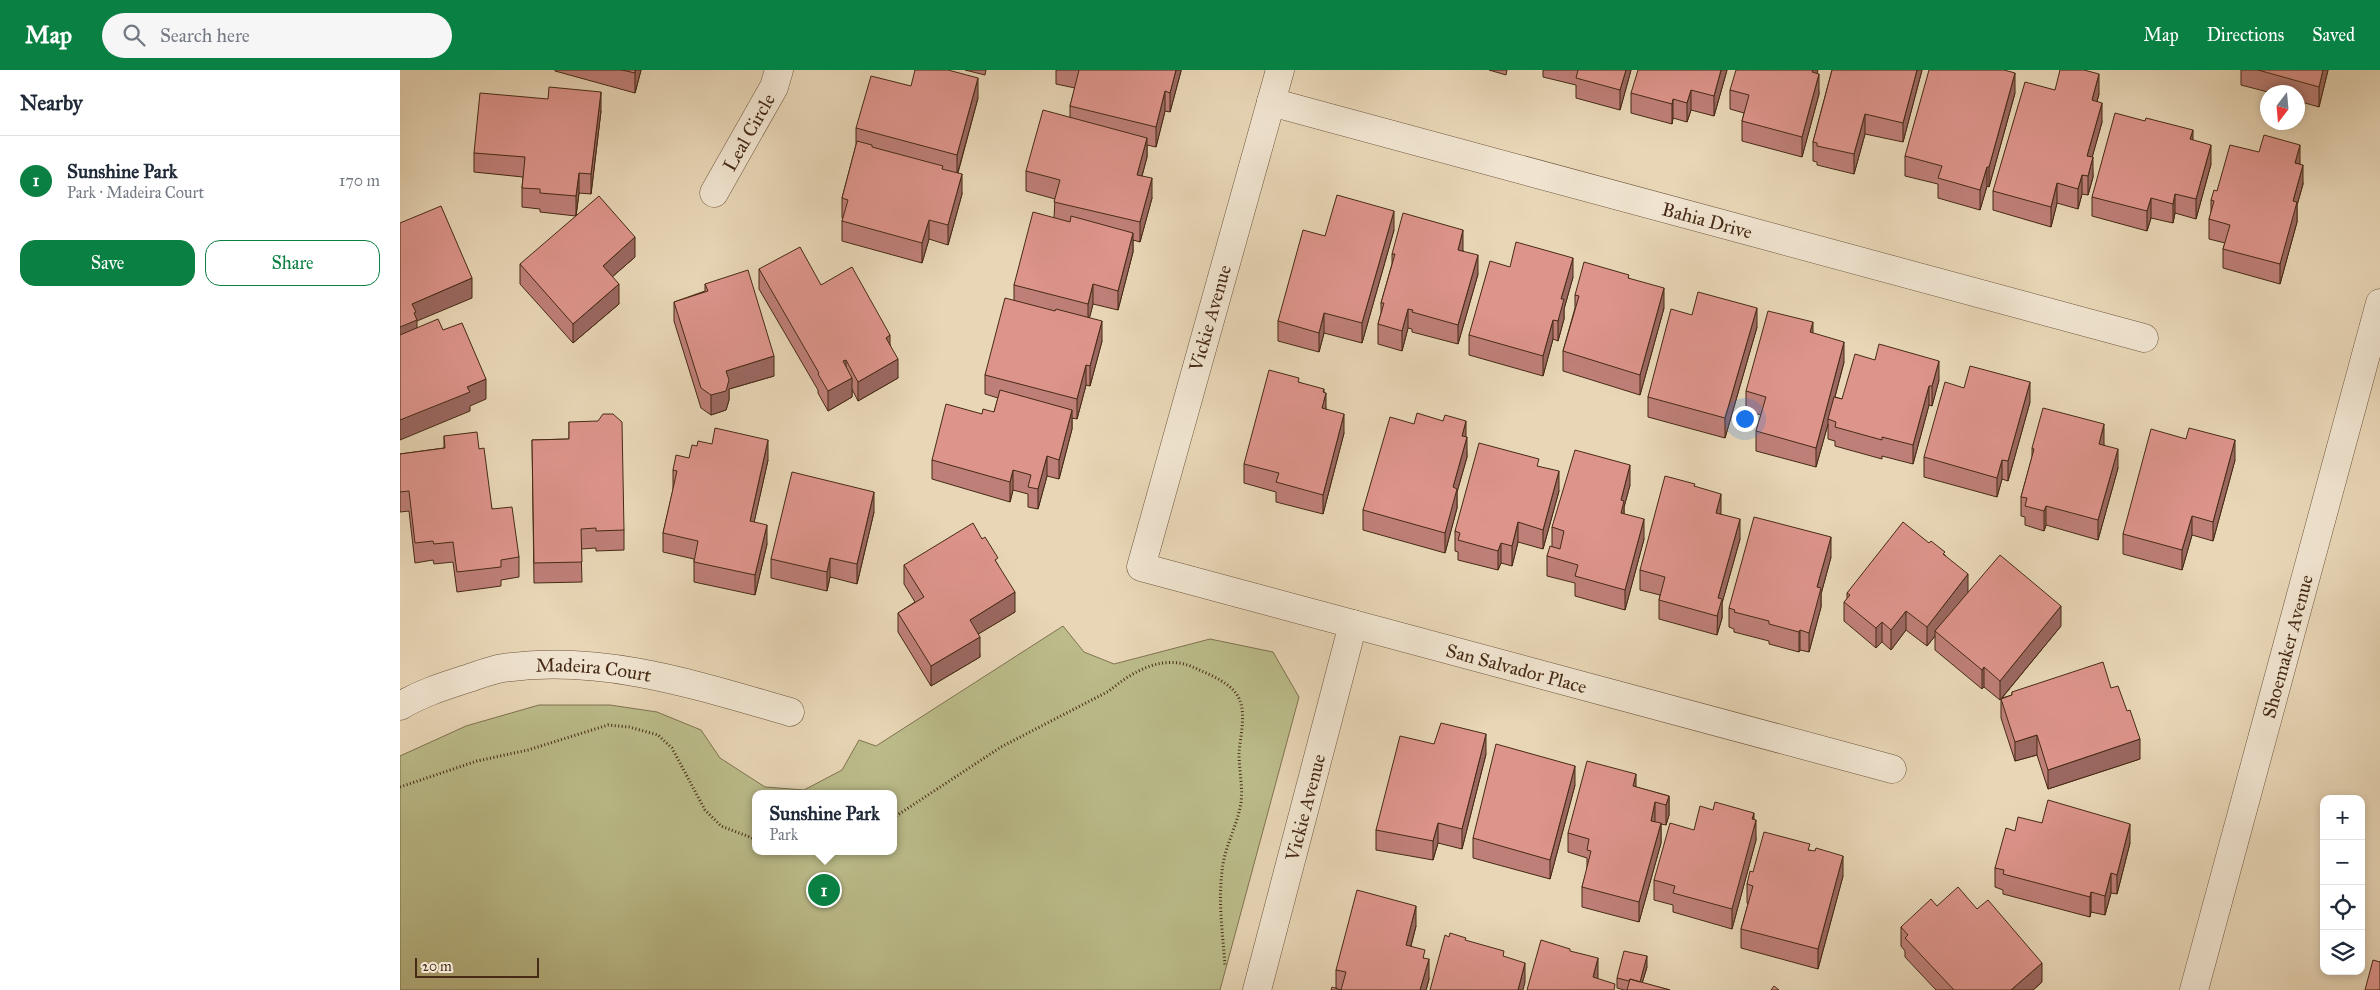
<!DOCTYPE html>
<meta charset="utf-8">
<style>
:root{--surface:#fff;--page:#f6f6f7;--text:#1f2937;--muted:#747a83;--line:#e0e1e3;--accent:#0b8043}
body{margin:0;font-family:"IM FELL Great Primer",serif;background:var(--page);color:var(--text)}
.controls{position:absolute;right:15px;bottom:15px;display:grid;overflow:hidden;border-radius:10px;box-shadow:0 2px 8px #0003}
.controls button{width:45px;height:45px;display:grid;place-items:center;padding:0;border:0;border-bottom:1px solid var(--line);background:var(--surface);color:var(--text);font:25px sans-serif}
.compass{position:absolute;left:1860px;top:15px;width:45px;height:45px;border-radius:50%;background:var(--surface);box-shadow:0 2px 8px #0003;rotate:196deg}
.scale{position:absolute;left:15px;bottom:12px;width:124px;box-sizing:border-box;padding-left:5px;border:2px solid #462a15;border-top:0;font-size:14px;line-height:18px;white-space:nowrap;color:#462a15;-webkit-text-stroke:4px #f0e4d0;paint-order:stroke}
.you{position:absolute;left:1344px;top:348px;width:18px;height:18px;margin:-12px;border:4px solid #fff;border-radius:50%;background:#1a73e8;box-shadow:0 0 0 8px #1a73e833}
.badge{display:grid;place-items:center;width:32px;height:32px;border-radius:50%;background:var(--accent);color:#fff;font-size:16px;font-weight:700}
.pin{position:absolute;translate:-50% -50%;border:2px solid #fff;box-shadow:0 1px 5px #0006}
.popup{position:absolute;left:352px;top:720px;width:145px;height:65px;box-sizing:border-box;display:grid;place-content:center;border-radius:10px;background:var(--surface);filter:drop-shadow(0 1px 4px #0005);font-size:16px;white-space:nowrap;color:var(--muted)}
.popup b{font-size:19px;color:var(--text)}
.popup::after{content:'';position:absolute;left:50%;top:100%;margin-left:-10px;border:10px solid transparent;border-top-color:var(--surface)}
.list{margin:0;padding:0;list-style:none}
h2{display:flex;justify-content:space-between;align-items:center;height:65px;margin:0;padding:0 20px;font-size:21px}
h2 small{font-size:16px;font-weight:400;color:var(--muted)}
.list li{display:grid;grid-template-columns:32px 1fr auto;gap:15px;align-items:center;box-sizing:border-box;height:90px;padding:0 20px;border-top:1px solid var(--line)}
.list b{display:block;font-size:19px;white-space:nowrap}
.list p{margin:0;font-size:16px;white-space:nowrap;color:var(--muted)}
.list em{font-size:16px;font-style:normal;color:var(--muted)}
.actions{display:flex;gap:10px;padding:15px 20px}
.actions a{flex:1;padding:11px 0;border:1px solid var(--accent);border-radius:15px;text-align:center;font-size:18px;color:var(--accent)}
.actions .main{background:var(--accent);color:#fff}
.icon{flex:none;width:28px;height:28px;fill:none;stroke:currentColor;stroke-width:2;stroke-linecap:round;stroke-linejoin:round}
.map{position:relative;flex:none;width:1980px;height:920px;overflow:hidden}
header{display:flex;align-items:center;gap:30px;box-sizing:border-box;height:70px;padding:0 25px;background:var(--accent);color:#fff}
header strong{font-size:24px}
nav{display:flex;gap:28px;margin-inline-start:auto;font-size:18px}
.search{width:350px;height:45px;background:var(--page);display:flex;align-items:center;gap:12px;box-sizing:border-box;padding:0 18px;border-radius:28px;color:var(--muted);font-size:19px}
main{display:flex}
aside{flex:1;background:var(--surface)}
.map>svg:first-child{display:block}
.green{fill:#bbbc8a;stroke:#807350;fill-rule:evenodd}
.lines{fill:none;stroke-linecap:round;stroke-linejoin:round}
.minor-casing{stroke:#6e553d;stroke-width:29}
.tertiary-casing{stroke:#6e553d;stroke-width:29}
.path{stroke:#462a15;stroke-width:3;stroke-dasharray:1 2.5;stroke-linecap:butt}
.minor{stroke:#f0e4d0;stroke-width:28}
.tertiary{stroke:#f0e4d0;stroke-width:28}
.wall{fill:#be7f78;stroke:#462a15}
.shaded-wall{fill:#9b6861;stroke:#462a15}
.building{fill:#dd948b;stroke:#462a15}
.labels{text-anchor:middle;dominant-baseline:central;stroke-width:4;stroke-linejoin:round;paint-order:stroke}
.street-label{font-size:19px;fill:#462a15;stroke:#f0e4d0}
</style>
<header>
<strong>Map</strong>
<div class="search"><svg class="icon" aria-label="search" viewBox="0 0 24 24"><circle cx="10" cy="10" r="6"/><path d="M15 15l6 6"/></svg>Search here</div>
<nav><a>Map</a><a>Directions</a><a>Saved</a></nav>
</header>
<main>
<aside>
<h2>Nearby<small></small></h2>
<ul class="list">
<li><span class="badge">1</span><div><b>Sunshine Park</b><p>Park · Madeira Court</p></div><em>170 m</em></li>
</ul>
<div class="actions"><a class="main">Save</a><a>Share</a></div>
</aside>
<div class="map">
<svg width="1980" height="920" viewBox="0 0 1980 920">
<rect width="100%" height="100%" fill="#e8d6b6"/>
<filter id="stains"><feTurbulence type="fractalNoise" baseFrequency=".004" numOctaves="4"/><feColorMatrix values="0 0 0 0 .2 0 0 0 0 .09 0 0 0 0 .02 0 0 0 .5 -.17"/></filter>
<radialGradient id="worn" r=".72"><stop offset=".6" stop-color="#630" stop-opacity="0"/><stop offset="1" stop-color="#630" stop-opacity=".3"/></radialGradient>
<!-- green -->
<path class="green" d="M663,556L684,582L714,594L810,569L873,582L899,627L820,920H0V686L66,656L139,635H210L257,642L301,660L320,688L365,717L404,720L442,700L459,670L476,676ZM355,724H493V781H355Z"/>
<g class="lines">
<defs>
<g id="minor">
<path id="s1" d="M880,0L741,497L1492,699"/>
<path id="s2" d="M871,32L1744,268"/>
<path id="s3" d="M314,123L374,17L379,0"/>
<path id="s4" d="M0,636C20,624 41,617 63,610C76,606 90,600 103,598C203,584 296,615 390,642"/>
<path id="s5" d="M857,920L953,554"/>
</g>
<g id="tertiary">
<path id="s6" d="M1794,920L1980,233"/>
</g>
</defs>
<!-- minor casing -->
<use href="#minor" class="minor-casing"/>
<!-- tertiary casing -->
<use href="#tertiary" class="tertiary-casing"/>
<!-- path -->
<path class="path" d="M0,717L77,691L128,680L208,655L229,657L258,665L272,678L305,740L321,756L355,769
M493,748L601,677L709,621C733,601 764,583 795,598C808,604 824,610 834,621C849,637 840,665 839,684C839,700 843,716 841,733C837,757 824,777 822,802C818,832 823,866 825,896"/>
<!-- minor -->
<use href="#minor" class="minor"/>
<!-- tertiary -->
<use href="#tertiary" class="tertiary"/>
</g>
<!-- wall -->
<path class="wall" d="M155,0H241L235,23L155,1Z
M565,0H586L585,5Z
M656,0H781V1L770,42L765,41L756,77L747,75V87L742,106L752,128L740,172L733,170V182L718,240L693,234L689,248L702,271L690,316L686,315L677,349L672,348V359L659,409L647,406L638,439L628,437V424L613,420L610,432L532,409V390L582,344L594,342L598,328L585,324V305L614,230V215L654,148L655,129L626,121V101L670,47V36L675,18L656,14Z
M1089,0H1107L1106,5Z
M1143,0H1231L1220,40L1176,28V15L1143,7Z
M1327,0L1314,46L1291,40L1287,52L1273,48L1272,54L1231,43V23Z
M1432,0H1522L1503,72L1465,64L1454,104L1417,95V92L1413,91V72Z
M1841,0H1928L1919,37L1898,31V22H1868L1841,15Z
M1417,4L1419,24L1402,87L1342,71V51L1344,43L1330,39V20Z
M511,16L578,28L558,103L562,124L548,175L529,169L522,193L442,171V151L443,148H442V128L456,75V58Z
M1655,20L1699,24L1697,31L1702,52L1692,87L1693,107L1688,125L1682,124L1678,139L1657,133L1651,157L1593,140V121Z
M1615,23L1589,117L1587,116L1580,140L1538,128V114L1505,106V86Z
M201,41L191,124L179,123L176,146L140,142V139L122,137V118L123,107L74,102V83Z
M1793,70L1811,94L1796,149L1775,143L1773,153L1751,148L1747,161L1692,146V127Z
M1900,94L1903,114L1897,135V152L1880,214L1823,198V179L1825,173L1809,169V149L1811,143V130L1817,121Z
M994,160L962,273L924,263L919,282L878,271V251L925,166Z
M1063,180V181L1078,204L1058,274L1012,262V259L1008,258L1002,281L978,274V254L981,243V233L992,194V184Z
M235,187L212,207L219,234L173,273L120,214V194Z
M1110,197L1173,207L1164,239V249L1158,271L1153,269L1143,306L1069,285V265Z
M359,199L421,215L490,274L498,308L458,331L452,319V327L428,341L418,323V320L359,219Z
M1229,208L1264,238L1240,325L1163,301V281L1175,238V225Z
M305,214L374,306L329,319V330L326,340L311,345L301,338L274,251V232L305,221Z
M1292,245L1357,257L1325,368L1248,347V327Z
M1413,263L1444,292L1435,327L1442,329L1539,310L1532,336L1529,335L1513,394L1482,386V389L1435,376V371L1428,369V354L1416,397L1356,381V361L1361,345L1346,341V321Z
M899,312L924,323L926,339L944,363L923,444L876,432V422L844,413V394Z
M1630,332L1608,411L1602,409L1597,427L1524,407V387Z
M169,352L224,460V480L196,481V478L181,479L182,512L134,513L132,370L169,369Z
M1014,354L1066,367L1067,387L1057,422V438L1045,483L963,460V440Z
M44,366L79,379L92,439L119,487V507L101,510V516L57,522L53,492L34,494L33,490L15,493L9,441L0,442V384L44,378Z
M1786,369L1835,390L1813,471L1792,465L1782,500L1723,484V464Z
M1704,374V375L1718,398L1698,470L1646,455L1644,461L1625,455V447L1621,446V427L1632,387V378Z
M297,376L368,390L354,452L367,474L355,525L294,512V489L263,482V463L273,420V400L289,388Z
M1139,396L1159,421L1143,479L1118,472L1112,496L1101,493L1098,500L1058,490V482L1055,481V461Z
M1230,415L1224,437V444L1244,469L1225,540L1175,526V513L1147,506V486L1152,477V457Z
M1295,416L1321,444L1340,469L1322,533V548L1317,565L1259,549V530L1260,525L1240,520V500Z
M474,442L457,514L430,507L427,521L371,508V489Z
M582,469L598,495L615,542L578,564L580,587L531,616L498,562V543L515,532L504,514V495Z
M1529,473L1545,485L1568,522L1661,556L1602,628L1612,625V622L1711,618L1740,689L1648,719L1637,685L1615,691L1601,648V629L1600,630L1584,617L1582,619L1535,580V566L1527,576L1506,560L1491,580L1482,572L1476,578L1444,551V532L1447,529V523Z
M1431,487L1421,524V537L1409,582L1400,580L1399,582L1369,574V571L1334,562V559L1329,557V538Z
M1034,674L1086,684L1062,779L1038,773L1033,790L976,780V760Z
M1175,715L1150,809L1073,788V768Z
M1236,717L1269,726V745L1266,755L1261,754V773L1239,852L1182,837V817L1187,800V788L1168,782V763Z
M1313,740L1354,750L1356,770L1332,859L1273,842V835L1254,830V810Z
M1642,753L1730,773L1717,824L1711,823L1705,845L1691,842L1690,847L1603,824V820L1595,817V798L1615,761Z
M1410,780L1443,806L1418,899L1341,878V859L1348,834L1347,833V814L1353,802Z
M1537,836L1642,912L1633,920H1536L1505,887V881L1501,876V857Z
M1016,856L1011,876L1025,889L1029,909L1026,920H931L936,918V900Z
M1247,897L1242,913L1270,920H1224L1217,918V908Z"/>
<!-- shaded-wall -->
<path class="shaded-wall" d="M235,0H241L235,23Z
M776,0H781V1L770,42V23Z
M1226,0H1231L1220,40V20Z
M1321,0H1327L1314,46V26Z
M1413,0H1418L1412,22V2Z
M1517,0H1522L1503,72V53Z
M1923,0H1928L1919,37V17Z
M1615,3V23L1589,117V97Z
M1419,4V24L1402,87V67Z
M1699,4V24L1692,50V30Z
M578,8V28L557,105V85Z
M1291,20V40L1287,52V33Z
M765,21V41L756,77V57Z
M201,22V41L191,124V104Z
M1273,29V48L1272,54V34Z
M1702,33V52L1687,106V86Z
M1465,44V64L1454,104V84Z
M1793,60V79L1790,69Z
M747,68V87L737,124V105Z
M1811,75V94L1796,149V129Z
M1900,75V94L1895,93Z
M1693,87V107L1688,125V106Z
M1903,95V114L1897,135V152L1880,214V194L1893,131Z
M1587,97V116L1580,140V120Z
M179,103V123L176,146V126Z
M562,104V124L548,175V155Z
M1682,105V124L1678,139V119Z
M752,108V128L740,172V152Z
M1657,113V133L1651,157V137Z
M1775,124V143L1773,153V134Z
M1751,128V148L1747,161V141Z
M994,141V160L962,273V253Z
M529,150V169L522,193V173Z
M1063,160V180L1058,199V180Z
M733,163V182L718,240V221Z
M235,167V187L203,215V196Z
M1078,185V204L1058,274V255Z
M1173,188V207L1164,239V249L1158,271V251L1161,229Z
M72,208V228L17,251V269L0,276V257L12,234Z
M219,214V234L173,273V254Z
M693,214V234L688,254V234Z
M1264,218V238L1240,325V305Z
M1357,238V257L1325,368V348Z
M1008,239V258L1002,281V261Z
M924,243V263L919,282V263Z
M1153,250V269L1143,306V286Z
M702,251V271L690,316V296Z
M1413,252V272L1410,262Z
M490,265V285L486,268Z
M1444,272V292L1429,349H1428V354L1416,397V378Z
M374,286V306L329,319V330L326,340L311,345V325L326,301Z
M498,289V308L458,331V312Z
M446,290V309L443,291Z
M1539,291V310L1532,336V316Z
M686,295V315L677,349V329Z
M452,308V327L428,341V321Z
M86,309V329L70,336V341L0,370V350L67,317Z
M1630,312V332L1608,411V391Z
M1529,316V335L1513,394V375Z
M924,319V331L926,323V343L922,338L923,322Z
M672,340V359L659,409V390Z
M944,344V363L923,444V425Z
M1066,351V371L1062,366Z
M1704,354V374L1699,393V374Z
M1067,367V387L1057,422V438L1045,483V463L1053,417Z
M368,370V390L350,471V451Z
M1835,370V390L1813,471V452Z
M1718,379V398L1698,470V450Z
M647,386V406L638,439V419Z
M1602,390V409L1597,427V408Z
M1230,395V415L1224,437V450L1221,463V430Z
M613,400V420L610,432V412Z
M1159,401V421L1143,479V460Z
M474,422V442L457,514V494Z
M1321,424V443L1316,463V443Z
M1646,436V455L1644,461V441Z
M1792,446V465L1782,500V480Z
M1244,449V469L1225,540V520Z
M1340,449V469L1322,533V548L1317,565L1318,528Z
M1118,452V472L1112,496V476Z
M367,455V474L355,525V505Z
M1431,467V487L1421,524V537L1409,582V563L1417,517Z
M1101,473V493L1098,500V481Z
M430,488V507L427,521V502Z
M1568,504V524L1535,561V566L1527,576V557Z
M615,522V542L570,569V550Z
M1661,536V556L1600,630V611Z
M1506,541V560L1491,580V560Z
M1482,552V572L1476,578V558Z
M1400,560V580L1399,582V562Z
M580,567V587L531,616V596Z
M1584,597V617L1582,619V600Z
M1086,664V684L1062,779V759Z
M1637,665V685L1615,691V672Z
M1740,669V689L1648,719V700Z
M1175,696V715L1150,809V790Z
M1236,704V724L1233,716Z
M1269,726V745L1266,755V735Z
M1255,732V752L1251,751Z
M1354,743V758L1356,750V770L1332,859V839Z
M1038,753V773L1033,790V771Z
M1261,753V773L1239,852V832Z
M1730,754V773L1717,824V805Z
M1443,786V806L1418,899V879Z
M1711,803V823L1705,845V826Z
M1691,822V842L1690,847V827Z
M1016,836V856L1006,894V875Z
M1247,886V897L1240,920L1239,914Z
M1198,888V908L1195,920L1193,907Z
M1029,889V909L1026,920H1020Z
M1125,893V912L1123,920H1118Z
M1642,893V912L1633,920H1611Z"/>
<!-- building -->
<path class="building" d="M222,0H235V3Z
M515,0H548L578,8L557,85L456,58L471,6L511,16Z
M679,0H776L770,23L765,21L756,57L670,36Z
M1178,0H1226L1220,20L1176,8Z
M1238,0H1321L1314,26L1291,20L1287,33L1273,29L1272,34L1231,23Z
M1336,0H1413L1412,2L1419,4L1402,67L1342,51L1349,25L1330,20Z
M1432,0H1517L1503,53L1465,44L1454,84L1417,76V73L1413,72Z
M1529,0H1604L1615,3L1589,97H1587L1580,120L1538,108L1542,96L1505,86Z
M1660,0H1684L1699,4L1692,30L1702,33L1687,86L1693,87L1688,106L1682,105L1678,119L1657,113L1651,137L1593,121L1625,12L1655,20Z
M1858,0H1923L1919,17Z
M149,17L201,22L191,104L179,103L176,126L140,123V119L122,118L125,87L74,83L80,23L148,29Z
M643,40L747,68L737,105L752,108L740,152L654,132L660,110L626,101Z
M1715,43L1745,51L1746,48L1793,60L1790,69L1811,75L1796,129L1775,124L1773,134L1751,128L1747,141L1692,127Z
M1864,65L1900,75L1895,93L1903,95L1893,131L1897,132L1880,194L1823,179L1830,155L1809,149L1814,131L1811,130L1814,120L1817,121L1830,75L1859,82Z
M457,71L472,75V77L543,96L542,99L562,104L548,155L529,150L522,173L442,151L448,130L442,128Z
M937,125L994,141L962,253L924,243L919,263L878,251L903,160L925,166Z
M199,126L235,167L203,196L219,214L173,254L120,194Z
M41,136L72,208L12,234L16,242L14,243L17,250L0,257V153Z
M633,142L670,152L671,146L733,163L718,221L693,214L688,234L614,215Z
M1003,143L1063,160L1058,180L1078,185L1058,255L1012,242L1013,240L1008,239L1002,261L978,254L984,233H981L995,184H992Z
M1116,172L1173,188L1161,229H1164L1158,251L1153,250L1143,286L1069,265L1090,191L1110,197Z
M400,177L421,215L452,197L490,265L486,268L498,289L458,312L446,290L443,291L452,308L428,321L418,304L419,303L359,199Z
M1184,192L1229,205L1228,208L1264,218L1240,305L1163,281L1179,226L1175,225Z
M348,200L374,286L326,301L329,310L326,321L311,325L301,318L274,232L308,221L305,214Z
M1298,222L1357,238L1325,348L1248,327L1271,239L1292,245Z
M605,228L655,241L656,239L702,251L690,296L686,295L677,329L585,305Z
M1368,241L1413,252L1410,262L1444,272L1416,378L1356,361L1366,327L1346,321Z
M38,249L43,260L62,253L86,309L67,317L70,322L0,350V265Z
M1479,274L1539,291L1532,316H1529L1513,375L1482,367V370L1435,357L1436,352L1428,349L1434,327L1442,329L1455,284L1475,290Z
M1570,296L1630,312L1608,391L1602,390L1597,408L1524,387L1545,312L1564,318Z
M869,300L899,308L898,312L924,319L923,322L926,323L922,338L944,344L923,425L876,412L879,403L844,394Z
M600,320L672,340L659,390L647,386L638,419L628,417L631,405L613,400L610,412L532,390L546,334L582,344L583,339L594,342Z
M1643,338L1704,354L1699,374L1718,379L1698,450L1646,436L1644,441L1625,436L1627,428L1621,427L1634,379L1632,378Z
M1017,343L1043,351L1045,345L1066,351L1062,366L1067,367L1053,417L1057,419L1045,463L963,440L990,347L1014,354Z
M203,344H213L222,352L224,460L196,461V458L181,459L182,492L134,493L132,370L169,369V352L198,351Z
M315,358L368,370L350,451L367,455L355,505L294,492L298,471L263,463L277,401L273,400L276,385L289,388L292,375L297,376L298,371L312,374Z
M1789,358L1835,370L1813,452L1792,446L1782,480L1723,464L1751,359L1786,369Z
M77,362L79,379L84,378L92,439L112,437L119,487L101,490V497L57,502L53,472L34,474L33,471L15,473L9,421L0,422V384L45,378L44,366Z
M1079,373L1139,389L1137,396L1159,401L1143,460L1118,452L1112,476L1101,473L1098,481L1058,470L1060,463L1055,461Z
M1175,380L1230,395L1221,430L1224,431L1221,443L1244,449L1225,520L1175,506L1178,495L1147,486L1150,476L1160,479L1164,461L1152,457Z
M392,402L474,422L457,494L430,488L427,502L371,489Z
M1265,406L1295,414L1294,416L1321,424L1316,443L1340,449L1318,528L1322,529L1317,546L1259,530L1265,507L1240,500Z
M1354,447L1431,467L1417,517L1421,518L1409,563L1400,560L1399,562L1369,554V551L1334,542L1335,540L1329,538Z
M1503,452L1529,473L1531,471L1545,482L1543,484L1568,504L1527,557L1506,541L1491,560L1482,552L1476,558L1444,532L1450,525L1447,523Z
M573,453L582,469L585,467L598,488L595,490L615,522L570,550L580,567L531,596L498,543L524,527L504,495Z
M1600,485L1661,536L1600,611L1584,597L1582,600L1535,561Z
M1703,592L1711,618L1718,616L1727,641L1730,640L1740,669L1648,700L1637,665L1615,672L1601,629L1612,625V622Z
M1041,653L1086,664L1062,759L1038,753L1033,771L976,760L1000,666L1034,674Z
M1096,674L1175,696L1150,790L1073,768Z
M1187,691L1236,704L1233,716L1269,726L1266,735L1255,732L1251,751L1261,753L1239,832L1182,817L1191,781L1187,780L1189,769L1168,763Z
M1648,730L1730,754L1717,805L1711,803L1705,826L1691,822L1690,827L1603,804L1604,800L1595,798L1606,758L1615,761L1618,747L1642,753Z
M1315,732L1354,743L1352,749L1356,750L1332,839L1273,823L1275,816L1254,810L1270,753L1294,760L1300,736L1313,740Z
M1364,762L1410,774L1408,780L1415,781L1416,778L1443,786L1418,879L1341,859L1353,816L1347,814L1350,801L1353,802Z
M1558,817L1577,839L1588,830L1642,893L1611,920H1554L1505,868L1508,865L1501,857L1531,829L1537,836Z
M957,820L1016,836L1006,875L1025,880L1023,888L1029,889L1020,920H931L932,917L941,920L946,902L936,900Z
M1050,863L1066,868L1065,870L1104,881L1103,886L1125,893L1118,920H1030L1045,865L1049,867Z
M1141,870L1170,879V881L1198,888L1193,907L1215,914L1214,920H1127Z
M1224,881L1247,886L1240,912L1230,909L1229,911L1217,908Z
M1973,890L1980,892V920H1965Z
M1230,909L1270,920H1227Z
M1374,916L1379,920H1371Z"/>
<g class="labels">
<!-- street labels -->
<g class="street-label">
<text stroke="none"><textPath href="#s3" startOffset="70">Leal Circle</textPath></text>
<text stroke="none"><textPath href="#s2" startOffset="452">Bahia Drive</textPath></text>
<text transform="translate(810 248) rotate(-74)">Vickie Avenue</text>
<text stroke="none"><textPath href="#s6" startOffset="356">Shoemaker Avenue</textPath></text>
<text stroke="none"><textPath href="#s1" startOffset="905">San Salvador Place</textPath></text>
<text stroke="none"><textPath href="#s4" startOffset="201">Madeira Court</textPath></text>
<text stroke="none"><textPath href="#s5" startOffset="189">Vickie Avenue</textPath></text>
</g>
</g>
<rect width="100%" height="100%" filter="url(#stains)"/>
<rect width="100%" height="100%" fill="url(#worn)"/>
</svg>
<div class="controls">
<button>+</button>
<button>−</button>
<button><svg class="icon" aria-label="locate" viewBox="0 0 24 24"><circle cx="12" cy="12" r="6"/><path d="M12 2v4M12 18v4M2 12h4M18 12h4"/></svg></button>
<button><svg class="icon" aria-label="layers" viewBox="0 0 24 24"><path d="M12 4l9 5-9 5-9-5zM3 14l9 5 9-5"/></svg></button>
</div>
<svg class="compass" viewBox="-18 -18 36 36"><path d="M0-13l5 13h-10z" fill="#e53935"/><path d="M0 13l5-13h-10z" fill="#747a83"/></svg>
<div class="scale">20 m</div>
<div class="you"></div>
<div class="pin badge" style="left:424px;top:820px">1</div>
<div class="popup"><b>Sunshine Park</b>Park</div>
</div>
</main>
